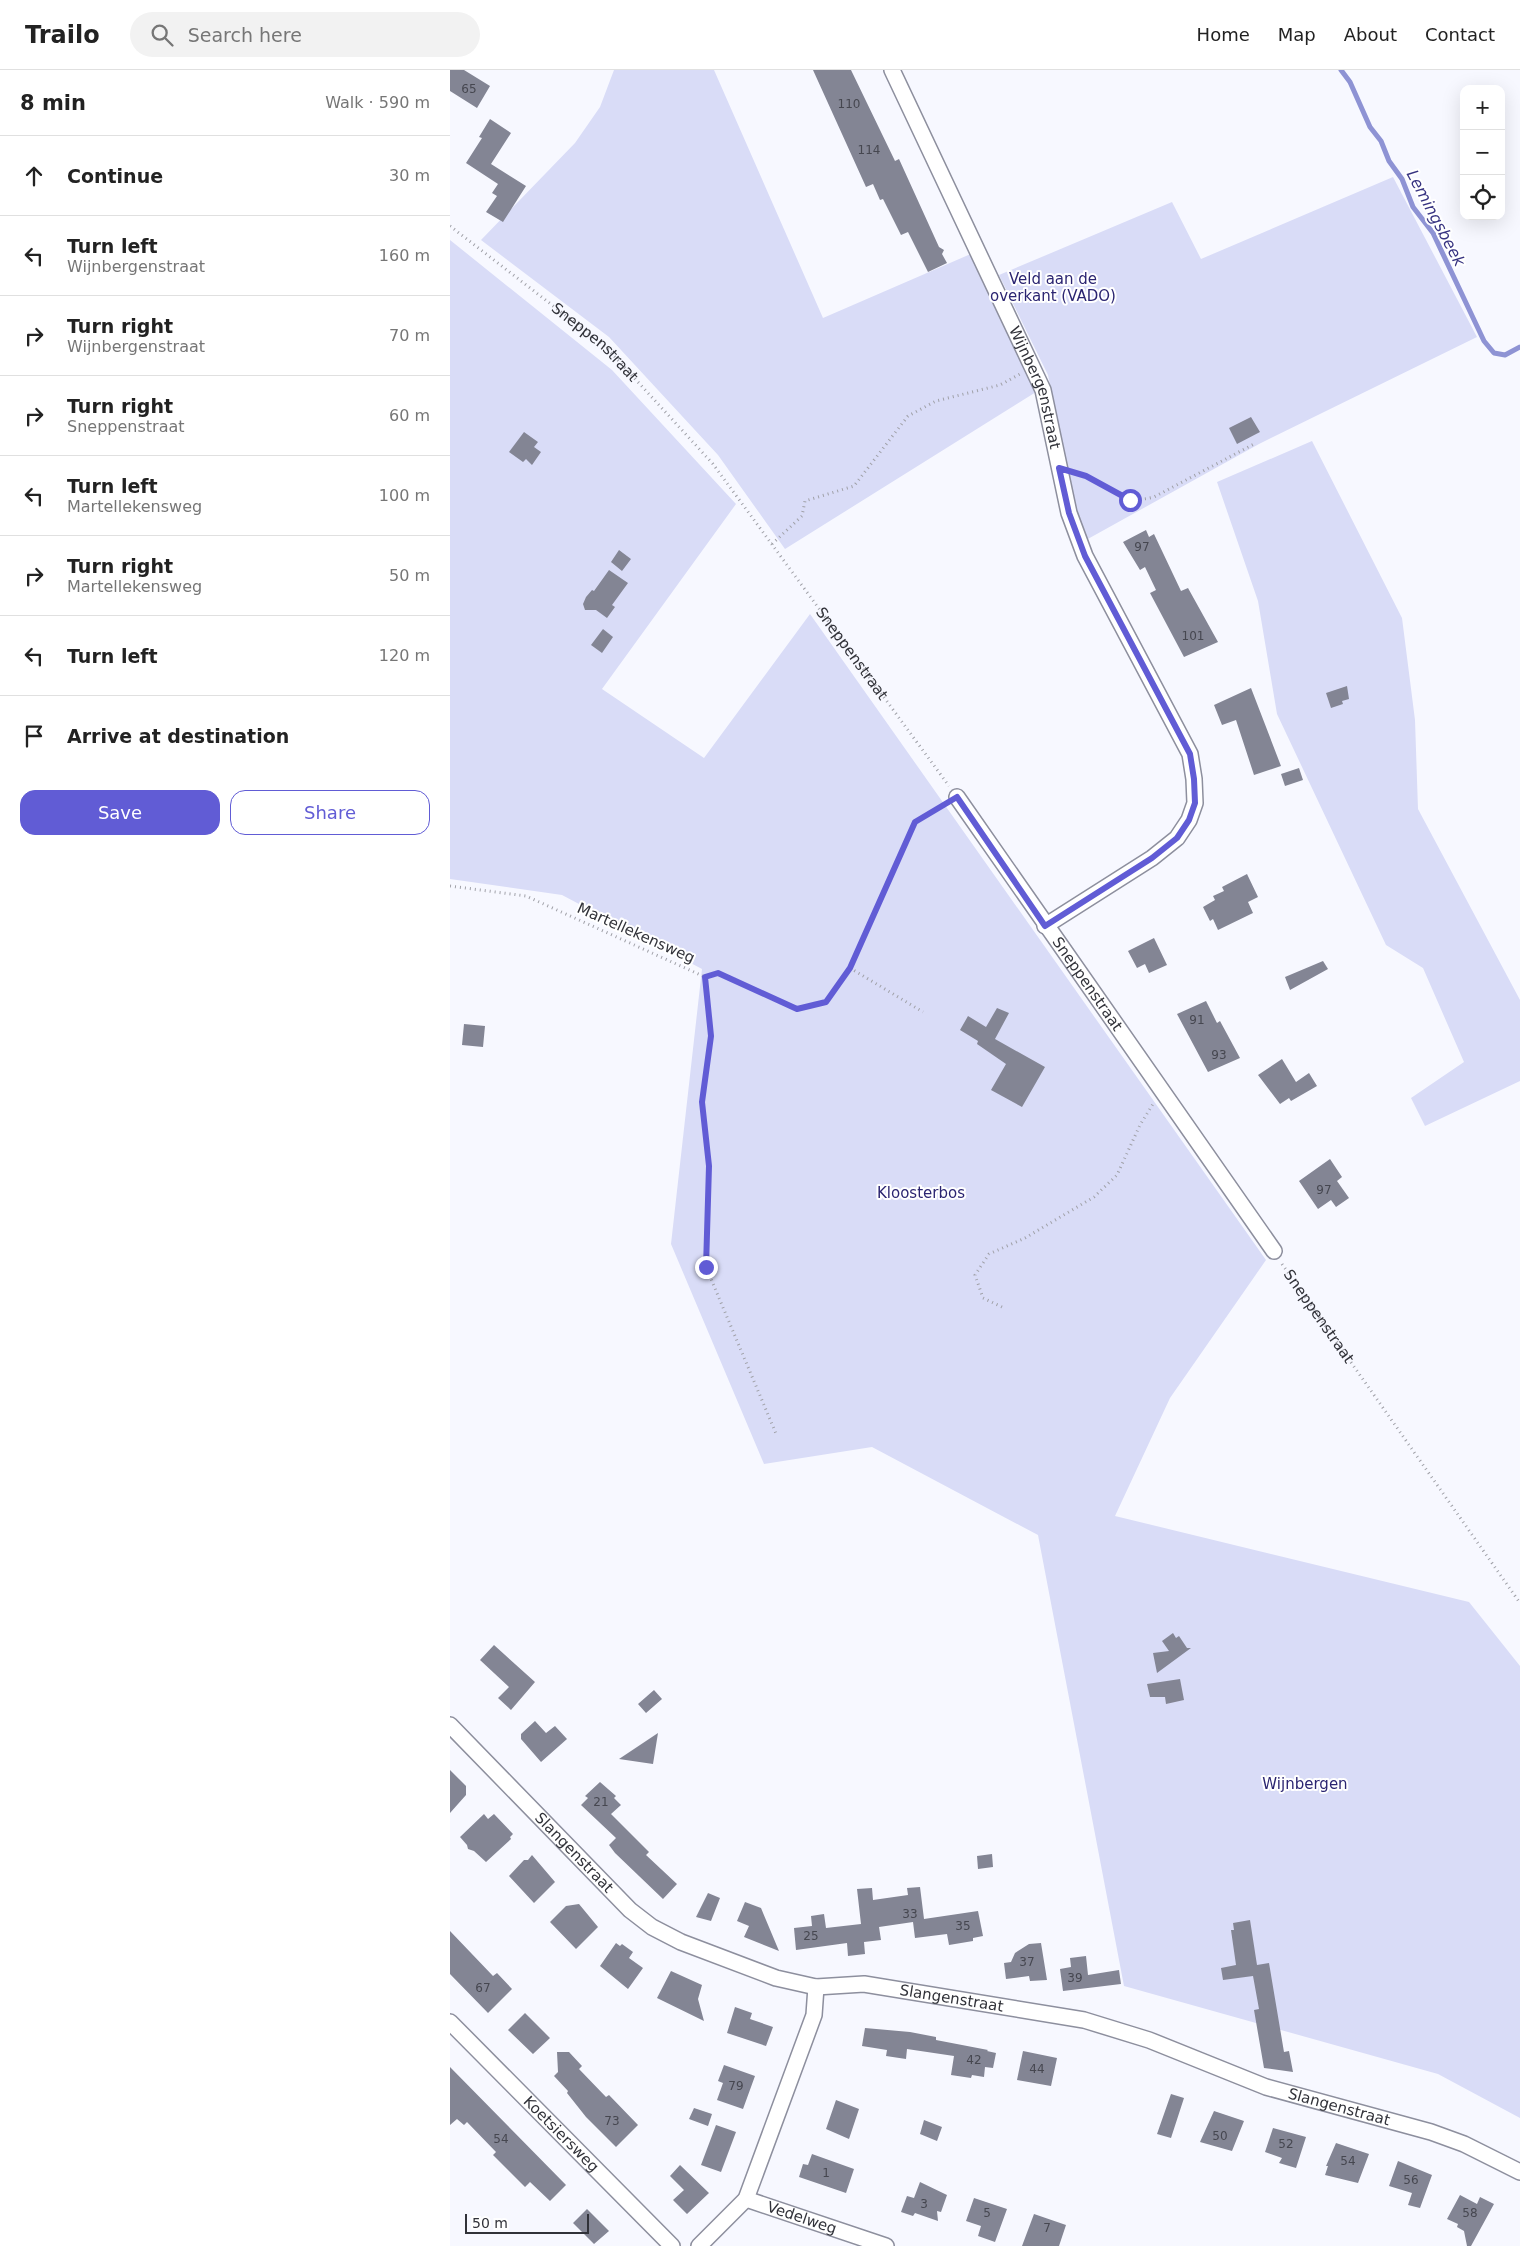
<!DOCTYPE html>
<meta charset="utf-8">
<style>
:root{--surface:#fff;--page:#f2f2f2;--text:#222;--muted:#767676;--line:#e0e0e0;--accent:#615cd5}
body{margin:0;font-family:"DejaVu Sans",sans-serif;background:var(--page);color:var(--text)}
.controls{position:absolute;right:15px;top:15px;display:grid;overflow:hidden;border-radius:10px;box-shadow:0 5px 20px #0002}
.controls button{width:45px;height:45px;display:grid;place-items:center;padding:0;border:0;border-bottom:1px solid var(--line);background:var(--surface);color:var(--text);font:25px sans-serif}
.scale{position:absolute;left:15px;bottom:12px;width:124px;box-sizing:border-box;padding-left:5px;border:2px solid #313239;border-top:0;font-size:14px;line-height:18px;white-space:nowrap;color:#313239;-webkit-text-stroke:4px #fff;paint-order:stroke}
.stop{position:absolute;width:15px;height:15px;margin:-11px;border:4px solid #615cd5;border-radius:50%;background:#fff}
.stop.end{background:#615cd5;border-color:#fff;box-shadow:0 1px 5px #0008}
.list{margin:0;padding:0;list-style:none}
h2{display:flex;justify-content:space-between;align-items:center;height:65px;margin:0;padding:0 20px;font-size:21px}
h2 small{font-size:16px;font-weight:400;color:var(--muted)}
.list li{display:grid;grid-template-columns:32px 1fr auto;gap:15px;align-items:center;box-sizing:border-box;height:80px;padding:0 20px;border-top:1px solid var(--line)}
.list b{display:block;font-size:19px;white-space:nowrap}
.list p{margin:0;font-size:16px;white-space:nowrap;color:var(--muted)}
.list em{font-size:16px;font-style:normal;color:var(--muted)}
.actions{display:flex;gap:10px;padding:15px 20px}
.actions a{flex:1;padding:11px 0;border:1px solid var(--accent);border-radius:15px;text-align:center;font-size:18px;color:var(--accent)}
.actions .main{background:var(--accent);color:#fff}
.icon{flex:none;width:28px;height:28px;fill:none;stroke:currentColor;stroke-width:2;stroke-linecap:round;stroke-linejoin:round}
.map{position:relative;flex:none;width:1070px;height:2176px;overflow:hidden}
header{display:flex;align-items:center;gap:30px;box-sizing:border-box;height:70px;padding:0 25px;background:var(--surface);border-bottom:1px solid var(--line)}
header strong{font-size:24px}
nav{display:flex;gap:28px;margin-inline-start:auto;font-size:18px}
.search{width:350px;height:45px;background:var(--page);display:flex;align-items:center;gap:12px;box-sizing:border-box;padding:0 18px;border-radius:28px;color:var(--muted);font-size:19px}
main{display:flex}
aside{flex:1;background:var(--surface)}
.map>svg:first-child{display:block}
.green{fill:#d9dcf7}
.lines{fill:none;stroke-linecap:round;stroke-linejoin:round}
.stream{stroke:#8e93d4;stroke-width:5}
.building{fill:#838594}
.minor-casing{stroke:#8d8f9e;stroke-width:18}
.path{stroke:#a0a1a8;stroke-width:3;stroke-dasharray:1 4;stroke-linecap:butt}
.minor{stroke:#fff;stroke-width:15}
.route{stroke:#615cd5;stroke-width:6}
.labels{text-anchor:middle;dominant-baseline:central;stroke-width:4;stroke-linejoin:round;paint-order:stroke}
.number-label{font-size:12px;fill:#464750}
.park-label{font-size:15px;fill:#2b2571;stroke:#fff}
.street-label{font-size:15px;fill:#313239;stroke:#fff}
.water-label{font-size:16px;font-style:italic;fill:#373381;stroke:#fff}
</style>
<header>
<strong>Trailo</strong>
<div class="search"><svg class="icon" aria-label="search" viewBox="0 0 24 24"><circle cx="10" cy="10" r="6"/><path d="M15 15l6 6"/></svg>Search here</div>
<nav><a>Home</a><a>Map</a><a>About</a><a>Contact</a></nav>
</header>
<main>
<aside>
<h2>8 min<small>Walk · 590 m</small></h2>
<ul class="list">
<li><svg class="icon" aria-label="ahead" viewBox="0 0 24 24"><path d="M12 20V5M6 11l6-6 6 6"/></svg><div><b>Continue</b></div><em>30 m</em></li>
<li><svg class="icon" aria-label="left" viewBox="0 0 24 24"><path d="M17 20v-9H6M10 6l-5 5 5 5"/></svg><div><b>Turn left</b><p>Wijnbergenstraat</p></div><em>160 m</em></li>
<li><svg class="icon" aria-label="right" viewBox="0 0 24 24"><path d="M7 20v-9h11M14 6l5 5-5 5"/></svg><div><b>Turn right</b><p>Wijnbergenstraat</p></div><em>70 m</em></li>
<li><svg class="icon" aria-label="right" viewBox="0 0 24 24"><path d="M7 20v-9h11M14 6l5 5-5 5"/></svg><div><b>Turn right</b><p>Sneppenstraat</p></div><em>60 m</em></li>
<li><svg class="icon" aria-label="left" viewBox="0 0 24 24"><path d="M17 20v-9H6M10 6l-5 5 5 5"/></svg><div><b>Turn left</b><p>Martellekensweg</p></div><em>100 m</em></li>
<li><svg class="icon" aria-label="right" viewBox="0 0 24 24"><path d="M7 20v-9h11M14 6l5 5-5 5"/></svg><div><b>Turn right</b><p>Martellekensweg</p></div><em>50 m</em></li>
<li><svg class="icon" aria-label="left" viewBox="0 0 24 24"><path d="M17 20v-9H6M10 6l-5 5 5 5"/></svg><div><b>Turn left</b></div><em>120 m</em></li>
<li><svg class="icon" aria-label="arrive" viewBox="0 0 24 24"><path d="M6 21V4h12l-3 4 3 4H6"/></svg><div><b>Arrive at destination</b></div></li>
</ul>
<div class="actions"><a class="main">Save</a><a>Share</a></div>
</aside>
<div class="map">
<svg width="1070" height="2176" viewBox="0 0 1070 2176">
<rect width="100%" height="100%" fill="#f7f8ff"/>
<!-- green -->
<path class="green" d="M164,0H264L373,248L523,183L586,322L335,479L268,385L159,267L31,170L125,73L150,37Z
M943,107L1027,267L809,374L636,470L621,421L598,305L549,205L722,132L751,189Z
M0,170L162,300L286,434L152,619L254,688L360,544L816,1190L720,1328L665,1446L1019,1532L1070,1596V2048L988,2004L674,1916L588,1465L422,1377L314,1394L221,1174L252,899L112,825L0,809Z
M862,371L952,548L965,650L968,739L1070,930V1011L975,1056L961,1028L1014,992L973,898L936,875L827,644L808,531L767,412Z"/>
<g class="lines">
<!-- stream -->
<path class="stream" d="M891,0L900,12L920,57L931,71L939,91L952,109L963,137L983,163L1034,271L1044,283L1055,285L1070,277"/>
</g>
<!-- building -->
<path class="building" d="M0,0H14L40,16L27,38L0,21Z
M363,0H401L445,91L449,89L489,177L494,180L492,184L497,193L478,202L458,162L451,165L433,129L430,130L423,114L416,117Z
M40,49L61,63L41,94L76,116L53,152L36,142L47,126L42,123L48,114L16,93L32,68L29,67Z
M801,347L810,362L787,374L779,358Z
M74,362L88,372L84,377L91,382L82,395L76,389L73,392L59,382Z
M696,460L699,467L704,464L731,521L738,518L768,572L734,587L700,523L706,520L695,497L690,500L673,472Z
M169,480L181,489L172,501L161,492Z
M159,500L178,513L162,535L165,537L157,548L146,540H135L133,534L136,527L142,520L144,521Z
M153,559L163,567L152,583L141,575Z
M897,616L899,629L892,631L893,634L881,638L876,623Z
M801,618L831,696L804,705L786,650L772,655L764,635Z
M849,698L853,710L835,716L831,704Z
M797,804L808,827L798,832L803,843L768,860L763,849L760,851L753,837L765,830L763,826L774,821L772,817Z
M704,868L717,895L699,903L695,894L687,898L678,881Z
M873,891L878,899L840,920L835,907Z
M756,931L767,953L770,951L790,988L758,1002L727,944Z
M547,938L559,943L545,969L595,997L572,1037L541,1020L556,994L527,974L528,971L510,960L518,946L536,957Z
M14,954L35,956L33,977L12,975Z
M832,989L846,1012L859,1003L867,1016L841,1031L839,1028L830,1034L808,1005Z
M880,1089L892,1107L887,1111L899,1128L886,1137L881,1130L868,1139L849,1111Z
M723,1563L726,1568L729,1566L737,1578H741L707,1603L703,1583L719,1581L712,1571Z
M44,1575L85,1612L61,1640L48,1628L59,1617L30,1590Z
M730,1609L734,1630L716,1634L715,1627H700L697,1614Z
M204,1620L212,1629L196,1643L188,1634Z
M85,1651L96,1663L105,1656L117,1669L91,1692L71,1669V1664Z
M208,1663L203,1694L169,1689Z
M0,1700L16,1716V1725L0,1743Z
M150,1712L166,1726L164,1728L171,1735L161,1744L199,1782L196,1785L227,1814L213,1829L165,1783L159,1775L166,1768L131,1735L138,1728L135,1726Z
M34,1744L38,1749L44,1744L63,1764L60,1767L61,1769L36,1792L24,1781L18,1779L17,1775L10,1767Z
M542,1784L543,1797L528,1799L527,1786Z
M82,1785L105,1812L84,1833L59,1806L74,1790H78Z
M470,1817L474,1849L528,1841L533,1866L523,1868V1871L499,1875L497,1864L465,1868L463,1852L429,1857L431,1870L414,1872L415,1884L398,1886L397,1873L346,1880L344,1858L362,1856L361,1846L374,1844L376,1858L411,1854L407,1819L422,1818L423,1830L458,1825L457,1818Z
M258,1823L270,1828L261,1851L246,1847Z
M295,1832L311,1838L329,1881L294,1867L299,1856L287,1851Z
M129,1834L148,1857L126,1879L100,1852L116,1836Z
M800,1850L807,1895L819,1893L834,1982L839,1981L843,2002L814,1998L804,1940L809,1939L803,1906L773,1910L771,1898L786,1895L781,1860H784L783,1853Z
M0,1861L43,1906L47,1903L62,1919L38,1943L0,1904Z
M166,1873L170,1876L172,1874L183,1882L179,1888L193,1898L178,1919L150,1896Z
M591,1873L597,1910L580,1911L579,1906L556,1909L554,1893L561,1892L565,1883L579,1874Z
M636,1886L638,1905L669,1900L671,1914L613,1921L610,1899L621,1897L620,1888Z
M221,1901L252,1915L248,1929L254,1951L207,1928Z
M285,1937L302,1943L300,1949L323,1957L316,1976L277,1963Z
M75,1943L100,1968L83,1984L58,1960Z
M415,1958L460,1962L486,1967V1970L538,1980L537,1981L546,1983L543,1998L535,1997L534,2007L522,2005L521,2008L501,2005L504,1986L457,1979L456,1989L436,1986L437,1980L412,1976Z
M573,1981L607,1988L601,2016L567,2010Z
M107,1982H119L132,1996L129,1999L156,2027L159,2025L188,2055L166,2077L136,2047L117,2023L118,2021L104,2006L108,2002Z
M274,1995L305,2006L293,2039L267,2030L273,2013L268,2011Z
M0,1997L116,2115L100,2131L80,2112L75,2117L43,2085L46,2082L17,2052L14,2055L7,2049L0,2055Z
M721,2024L734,2028L721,2068L707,2064Z
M386,2030L409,2039L399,2069L376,2059Z
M244,2038L262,2044L258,2056L239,2049Z
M764,2041L794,2051L782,2081L750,2072Z
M474,2050L492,2057L487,2071L470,2064Z
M266,2055L286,2062L271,2102L251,2095Z
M823,2058L856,2067L846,2098L829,2093L832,2088L815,2082Z
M886,2073L919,2084L908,2113L875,2105L878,2096H876Z
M362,2084L404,2099L396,2123L349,2107L353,2094L358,2095Z
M948,2091L982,2105L970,2138L958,2135L962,2123L939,2116Z
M230,2095L259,2123L237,2144L223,2130L234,2120L220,2106Z
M470,2112L497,2125L491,2142L487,2141L488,2151L465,2143L463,2146L451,2142L457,2126L464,2128Z
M1010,2125L1027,2134L1030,2127L1044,2134L1021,2176H1017L1014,2161L1007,2157L1008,2154L997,2149Z
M524,2128L557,2139L545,2172L528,2166L531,2156L516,2151Z
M137,2139L159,2161L144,2174L123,2153Z
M584,2144L616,2155L609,2176H572Z"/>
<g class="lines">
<defs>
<g id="minor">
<path id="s3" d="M442,0L593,320L619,443L635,486L740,684L744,709L745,733L739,750L727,768L702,788L595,856"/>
<path id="s4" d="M507,727L824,1181"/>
<path id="s5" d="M0,1655L180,1840L202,1857L231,1872L326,1908L366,1917L414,1914L634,1950L699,1970L816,2017L981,2062L1014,2074L1070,2102"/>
<path id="s6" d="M0,1952L222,2176"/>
<path id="s7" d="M296,2129L436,2176"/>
<path d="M249,2176L296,2129L364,1945L366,1917"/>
</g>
</defs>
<!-- minor casing -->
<use href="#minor" class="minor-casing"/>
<!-- path -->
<g class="path">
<path id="s1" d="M0,156L155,276L263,394L499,716"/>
<path d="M626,403C658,412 668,437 704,427L804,374"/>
<path d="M322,474L352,446L355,431L404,416L458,346L486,331L550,315L570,304"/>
<path d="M0,816L76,826L255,907L268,903L347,939L376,932L400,898L465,752L495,734"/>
<path d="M400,898L473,942"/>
<path d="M255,907L261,966L252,1032L259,1096L256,1197L327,1366"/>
<path id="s2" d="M832,1194L1070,1533"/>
<path d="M552,1237L533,1228L525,1205L539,1184L575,1168L644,1127L667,1105L690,1055L703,1034"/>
</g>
<!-- minor -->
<use href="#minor" class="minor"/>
</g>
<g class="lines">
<!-- route -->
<path class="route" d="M256,1197L259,1096L252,1032L261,966L255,907L268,903L347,939L376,932L400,898L465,752L507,727L595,856L702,788L727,768L739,750L745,733L744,709L740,684L635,486L619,443L609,398L636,406L680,430"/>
</g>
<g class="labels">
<!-- number labels -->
<g class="number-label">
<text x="19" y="19">65</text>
<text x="399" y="34">110</text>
<text x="419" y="80">114</text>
<text x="692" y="477">97</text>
<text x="743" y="566">101</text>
<text x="747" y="950">91</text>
<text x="769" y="985">93</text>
<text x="874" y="1120">97</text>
<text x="151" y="1732">21</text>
<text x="460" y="1844">33</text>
<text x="513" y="1856">35</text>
<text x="361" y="1866">25</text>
<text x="577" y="1892">37</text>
<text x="625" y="1908">39</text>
<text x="33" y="1918">67</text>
<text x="524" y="1990">42</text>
<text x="587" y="1999">44</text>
<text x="286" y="2016">79</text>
<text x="162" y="2051">73</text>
<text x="770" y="2066">50</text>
<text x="51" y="2069">54</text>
<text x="836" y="2074">52</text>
<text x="898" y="2091">54</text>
<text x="376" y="2103">1</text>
<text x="961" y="2110">56</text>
<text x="474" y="2134">3</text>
<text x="537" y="2143">5</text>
<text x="1020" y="2143">58</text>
<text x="597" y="2158">7</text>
</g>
<!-- park labels -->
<g class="park-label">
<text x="603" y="209">Veld aan de<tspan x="603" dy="17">overkant (VADO)</tspan></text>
<text x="471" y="1123">Kloosterbos</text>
<text x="855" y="1714">Wijnbergen</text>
</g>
<!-- street labels -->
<g class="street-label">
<text stroke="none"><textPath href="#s1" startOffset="186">Sneppenstraat</textPath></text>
<text stroke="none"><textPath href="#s3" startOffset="349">Wijnbergenstraat</textPath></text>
<text stroke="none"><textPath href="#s1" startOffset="591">Sneppenstraat</textPath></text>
<text transform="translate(186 863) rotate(24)">Martellekensweg</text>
<text stroke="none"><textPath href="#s4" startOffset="228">Sneppenstraat</textPath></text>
<text stroke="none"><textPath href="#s2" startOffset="64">Sneppenstraat</textPath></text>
<text stroke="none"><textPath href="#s5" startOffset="178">Slangenstraat</textPath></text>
<text stroke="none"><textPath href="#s5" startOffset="598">Slangenstraat</textPath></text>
<text stroke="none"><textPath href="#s5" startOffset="1002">Slangenstraat</textPath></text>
<text stroke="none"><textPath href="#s6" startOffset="158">Koetsiersweg</textPath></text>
<text stroke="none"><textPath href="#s7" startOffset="59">Vedelweg</textPath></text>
</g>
<!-- water labels -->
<g class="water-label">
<text transform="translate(986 148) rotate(62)">Lemingsbeek</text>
</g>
</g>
</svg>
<div class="controls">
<button>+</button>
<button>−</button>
<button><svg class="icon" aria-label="locate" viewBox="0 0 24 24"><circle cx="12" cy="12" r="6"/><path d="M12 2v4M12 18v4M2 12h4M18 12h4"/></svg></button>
</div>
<div class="scale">50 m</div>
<div class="stop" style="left:680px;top:430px"></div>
<div class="stop end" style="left:256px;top:1197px"></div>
</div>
</main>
